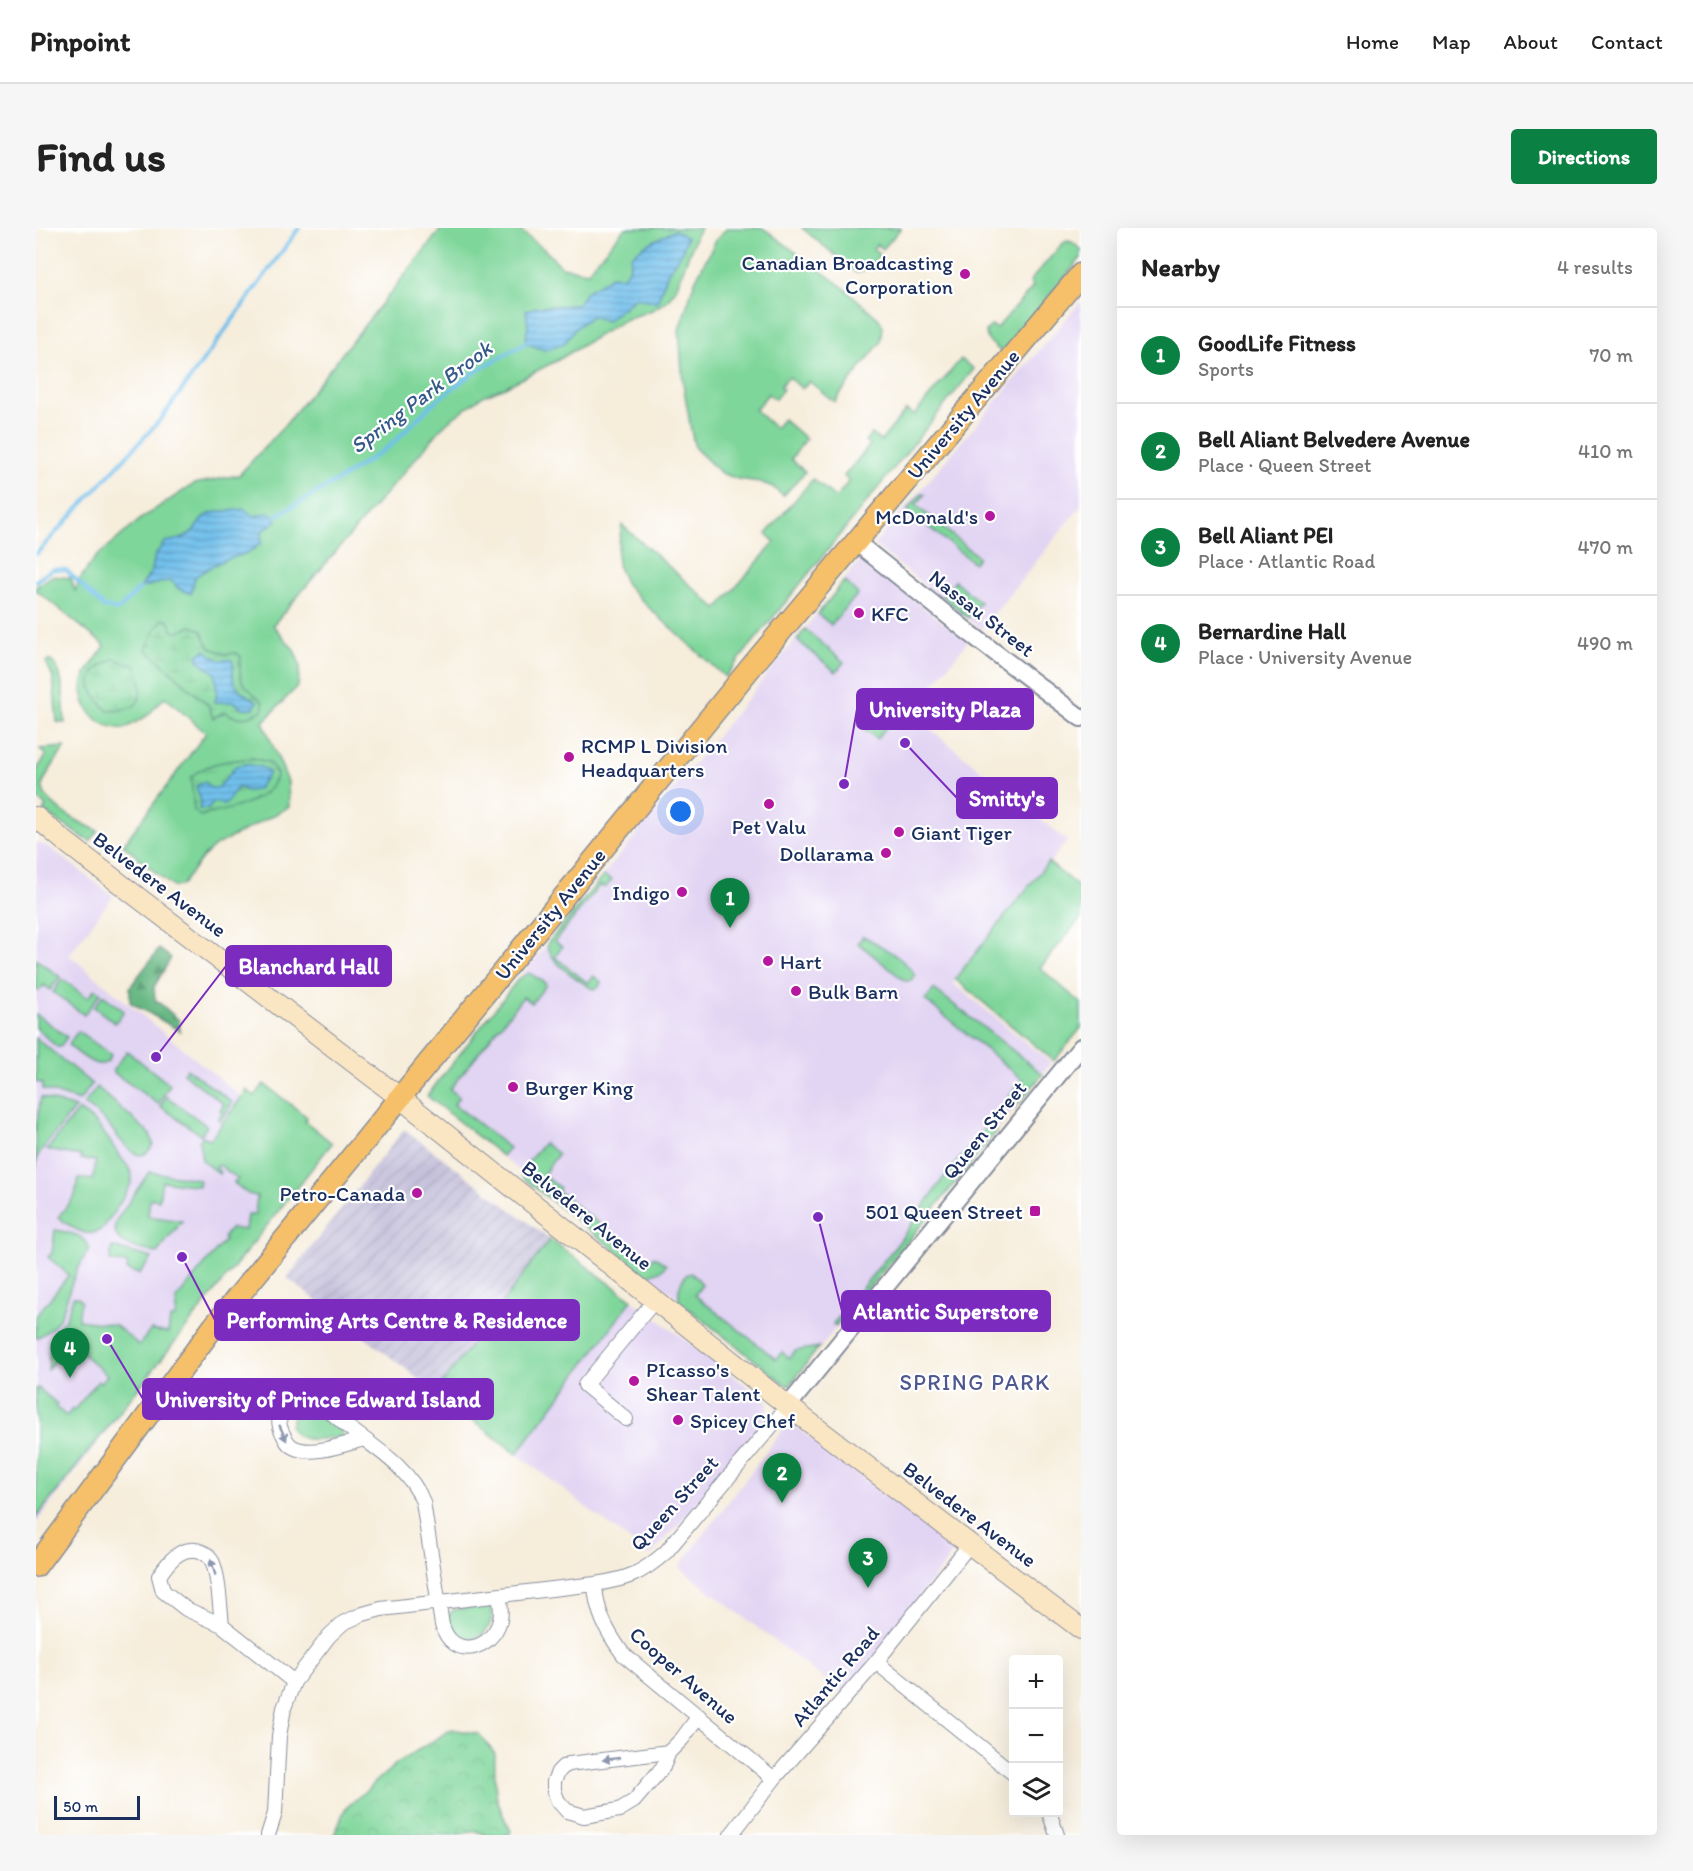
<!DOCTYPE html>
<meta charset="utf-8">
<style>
:root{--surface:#fff;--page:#f6f6f6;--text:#222;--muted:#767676;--line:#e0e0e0;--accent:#0b8043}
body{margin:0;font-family:Itim,sans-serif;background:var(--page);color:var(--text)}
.controls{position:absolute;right:18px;bottom:18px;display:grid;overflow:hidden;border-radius:6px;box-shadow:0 6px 24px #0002}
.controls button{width:54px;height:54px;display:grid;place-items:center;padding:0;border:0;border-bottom:2px solid var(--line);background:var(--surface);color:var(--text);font:30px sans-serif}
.scale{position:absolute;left:18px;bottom:15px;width:86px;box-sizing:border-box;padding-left:6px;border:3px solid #1b2f5e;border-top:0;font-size:16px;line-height:21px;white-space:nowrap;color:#1b2f5e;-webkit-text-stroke:4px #fff;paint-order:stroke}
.you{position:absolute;left:645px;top:584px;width:21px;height:21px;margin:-15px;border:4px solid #fff;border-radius:50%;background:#1a73e8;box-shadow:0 0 0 9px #1a73e833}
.badge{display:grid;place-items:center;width:39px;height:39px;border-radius:50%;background:var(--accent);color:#fff;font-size:20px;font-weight:700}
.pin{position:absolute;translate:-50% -50px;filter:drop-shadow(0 2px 3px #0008)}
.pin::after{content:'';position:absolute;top:32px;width:21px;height:18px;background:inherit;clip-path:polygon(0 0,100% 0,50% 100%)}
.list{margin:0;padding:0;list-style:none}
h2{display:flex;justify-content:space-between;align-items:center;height:78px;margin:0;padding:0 24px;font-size:26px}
h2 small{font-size:20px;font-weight:400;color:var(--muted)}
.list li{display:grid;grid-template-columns:39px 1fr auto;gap:18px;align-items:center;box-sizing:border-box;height:96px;padding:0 24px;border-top:2px solid var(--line)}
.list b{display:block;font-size:22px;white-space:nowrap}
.list p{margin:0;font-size:20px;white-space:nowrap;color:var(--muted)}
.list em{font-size:20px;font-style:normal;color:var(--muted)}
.icon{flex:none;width:33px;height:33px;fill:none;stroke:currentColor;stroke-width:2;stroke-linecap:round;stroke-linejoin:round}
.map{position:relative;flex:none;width:1045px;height:1607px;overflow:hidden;border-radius:6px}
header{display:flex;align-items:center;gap:36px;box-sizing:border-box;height:84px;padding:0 30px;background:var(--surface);border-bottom:2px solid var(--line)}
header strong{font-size:28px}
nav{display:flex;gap:33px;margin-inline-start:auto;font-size:21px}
.intro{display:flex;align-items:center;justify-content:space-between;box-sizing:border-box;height:144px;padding:0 36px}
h1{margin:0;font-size:42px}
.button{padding:15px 27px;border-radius:6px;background:var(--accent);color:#fff;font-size:21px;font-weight:700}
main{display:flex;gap:36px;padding:0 36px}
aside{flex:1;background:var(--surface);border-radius:6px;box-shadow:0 6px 24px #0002}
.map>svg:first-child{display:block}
.built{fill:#e2d4f3}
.industrial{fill:url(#industrial-furrows)}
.grass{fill:#7ed69a;stroke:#4c827c;stroke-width:1.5}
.forest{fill:url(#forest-firs);stroke:#407370;stroke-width:1.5}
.wetland{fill:url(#wetland-marsh);stroke:#4c827c;stroke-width:1.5}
.park{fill:url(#park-crowns);stroke:#4c827c;stroke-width:1.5}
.water{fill:url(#water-rules);stroke:#4678a5;stroke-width:1.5}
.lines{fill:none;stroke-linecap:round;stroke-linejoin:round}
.stream{stroke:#71c0ec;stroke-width:4}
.minor-casing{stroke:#888e9c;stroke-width:16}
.tertiary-casing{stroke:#888e9c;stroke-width:20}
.secondary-casing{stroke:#888e9c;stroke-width:22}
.primary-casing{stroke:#888e9c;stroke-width:24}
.minor{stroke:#fff;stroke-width:14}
.tertiary{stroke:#fff;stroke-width:16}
.secondary{stroke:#fbe6c4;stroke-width:20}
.primary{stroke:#f6c06b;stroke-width:21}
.oneway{fill:#8d97ae}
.poi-dot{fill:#b5179e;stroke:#fff;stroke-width:2}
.labels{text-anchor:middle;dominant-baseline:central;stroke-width:4.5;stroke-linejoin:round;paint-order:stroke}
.poi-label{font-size:21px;fill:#1b2f5e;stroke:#fff;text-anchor:start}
.street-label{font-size:21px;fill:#1b2f5e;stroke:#fff}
.water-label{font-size:22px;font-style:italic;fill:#355a89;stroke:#fff}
.neighbourhood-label{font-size:22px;letter-spacing:1.5px;fill:#4f5790;stroke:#fff}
.leader{fill:none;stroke:#7b2cbf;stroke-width:2}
.callout-dot{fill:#7b2cbf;stroke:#fff;stroke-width:2}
.callout{fill:#7b2cbf;stroke:#7b2cbf;stroke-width:2}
.callout-label{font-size:22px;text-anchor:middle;font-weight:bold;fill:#fff}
</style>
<header>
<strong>Pinpoint</strong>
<nav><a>Home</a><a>Map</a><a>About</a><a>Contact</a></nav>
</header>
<div class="intro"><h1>Find us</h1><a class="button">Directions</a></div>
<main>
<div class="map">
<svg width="1045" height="1607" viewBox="0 0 1045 1607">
<defs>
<pattern id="industrial-furrows" width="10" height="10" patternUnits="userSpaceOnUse" patternTransform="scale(1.5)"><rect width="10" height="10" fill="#c5c0da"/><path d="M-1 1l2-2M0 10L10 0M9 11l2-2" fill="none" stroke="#a9a5be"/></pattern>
<pattern id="forest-firs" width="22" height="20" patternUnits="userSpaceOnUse" patternTransform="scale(1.5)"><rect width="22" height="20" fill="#66b782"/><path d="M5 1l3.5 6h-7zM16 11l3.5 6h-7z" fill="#53956e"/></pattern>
<pattern id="wetland-marsh" width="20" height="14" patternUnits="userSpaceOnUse" patternTransform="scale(1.5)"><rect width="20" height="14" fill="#7ed69a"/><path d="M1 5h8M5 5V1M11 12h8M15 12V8" fill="none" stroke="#6cb887"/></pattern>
<pattern id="park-crowns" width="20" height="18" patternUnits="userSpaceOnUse" patternTransform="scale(1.5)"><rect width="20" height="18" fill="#7ed69a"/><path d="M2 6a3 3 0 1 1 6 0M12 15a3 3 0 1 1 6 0" fill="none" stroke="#6cb887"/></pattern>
<pattern id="water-rules" width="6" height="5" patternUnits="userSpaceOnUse" patternTransform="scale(1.5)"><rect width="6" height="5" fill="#71c0ec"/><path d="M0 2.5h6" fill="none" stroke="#5c9cc2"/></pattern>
</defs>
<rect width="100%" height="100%" fill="#fff"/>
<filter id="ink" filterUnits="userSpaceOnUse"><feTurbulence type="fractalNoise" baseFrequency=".0167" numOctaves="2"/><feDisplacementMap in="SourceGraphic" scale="12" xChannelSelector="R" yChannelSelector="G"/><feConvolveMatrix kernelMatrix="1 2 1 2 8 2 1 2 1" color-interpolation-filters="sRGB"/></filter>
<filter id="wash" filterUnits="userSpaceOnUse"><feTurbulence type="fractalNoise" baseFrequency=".008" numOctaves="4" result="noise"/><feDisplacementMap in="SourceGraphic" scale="24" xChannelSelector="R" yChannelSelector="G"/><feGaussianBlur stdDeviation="1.35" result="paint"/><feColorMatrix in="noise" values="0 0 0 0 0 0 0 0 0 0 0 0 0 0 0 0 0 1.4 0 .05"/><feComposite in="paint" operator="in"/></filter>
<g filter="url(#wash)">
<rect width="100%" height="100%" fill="#f6eddb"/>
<!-- built -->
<path class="built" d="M1045,73V278L945,402L838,317Z
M827,333L932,413L875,485L1031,613L917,755L1015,835L754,1157H750L391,868L483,750L823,334Z
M0,614L13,619L77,668L33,727L219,880L283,928L0,1295Z
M596,1072L732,1174L731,1187L647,1292L614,1328L481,1226Z
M753,1194L920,1321L809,1467L643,1339Z"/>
<!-- industrial -->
<path class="industrial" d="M368,901L514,1011L400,1164L251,1050Z"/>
<!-- grass -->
<path class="grass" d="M406,0H481L509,22L526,39L551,44L589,0H665L660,7L640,61L631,73L616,82L588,92L522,132L469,159L447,168L410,195L237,397L258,422L264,437L262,458L227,494L252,554L253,579L179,618L166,630L145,658L137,659L87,617L170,505L129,469L111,488L88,501C80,500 72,499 66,495C51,486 42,466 48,450C52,439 63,428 69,418L0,362V359L16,348L35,350L39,363L46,348L59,330L107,289L158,256L203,247L250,196Z
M691,0H727L808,60L843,91L847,99L845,114L798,174L773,153L766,161L753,149L744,158L747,161L739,171L732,166L719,182L739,200L747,191L770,211L755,231L769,244L747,268L737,259L724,254L702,251L685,245L659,220L655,202L647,155L643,102L659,53L680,12Z
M766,0H865L847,21L841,16L837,21L844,27L832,41L821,45Z
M1031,13L1036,14L1045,21V30L967,123H964L951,111L950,103L955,98L961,100L997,59L994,53L1026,16Z
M925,131L938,141L689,449L611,378L590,356L583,341L581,327L586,297L681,381L739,314L730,306L777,251L800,270L813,253L808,248L834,217L829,213L835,206L845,213L870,182L878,187Z
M886,265L889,266L880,277L942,329L938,335L871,282Z
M808,353L822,366L795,397L782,386Z
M919,353L944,374L932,390L906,368Z
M769,401L808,434L800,444L761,412Z
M12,432C30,438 27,478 29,495L21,494L17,449L10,434Z
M840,470L860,486L841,511L821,495Z
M29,519C24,527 9,548 7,556C3,576 48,596 62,603L54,614L7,583L10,578L0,569V543L10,528L4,521Z
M1012,634L1045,661V690L1004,740L1045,775V800L1018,833L919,751Z
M567,648L576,652L569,660L564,657L519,713L526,719L519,729L552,755L558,748L565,754L563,759L558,761L553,759C539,749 512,733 511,716Z
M827,708C841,715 873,733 879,748L874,753H869L822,715Z
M0,731L24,749L14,762L8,757L3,763L0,761Z
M493,745L508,754L510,757L496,775L487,769L414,861L423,869L418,876L473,920L466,928L391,868L483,750Z
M26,751L52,770L59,761L65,765L48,787L17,764Z
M898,761L1007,846L979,880L970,873L986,851L889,772Z
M67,767L88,783L79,795L58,779Z
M0,786L31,809L24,819H21L0,800Z
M42,803L75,827C74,829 73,833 71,834C61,843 40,823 32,817Z
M0,810L56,856L43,873L6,861L7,855L0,854Z
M91,823L134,857L122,876L77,844V842Z
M151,841L195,873V877L184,893L182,891L186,884L184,882L188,876L147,845Z
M228,856L271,889L269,893L296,915L0,1290V1161L2,1160L21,1176L19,1179L31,1188L36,1181L38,1182L62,1153L65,1155L71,1147L47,1126L49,1123L37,1114L32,1120L29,1119L12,1141L13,1126L18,1105L30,1090L37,1069H42L45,1073L42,1092L79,1097L103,1117L115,1102L132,1105L134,1090H139L141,1070L189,1012L187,1010L195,1000L209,1002L211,987H219L221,968L212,966L198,955L202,951L183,937L180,940L184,944L183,946L166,932L163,913L167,908L174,912L211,862L219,868Z
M61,859L114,906L117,916C103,946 81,906 71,895C64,888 56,882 48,876Z
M130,868L171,898L165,907L124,878Z
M5,869L39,880L2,927L0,941V899Z
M42,882C63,894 70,908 83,927C89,937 99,941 95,955C91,967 75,987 68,999C53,1014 35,999 22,989L39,968L42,950L57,952L60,933L45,931V928L11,922Z
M952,896L961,903L878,1006L800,1099L797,1096L863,1014L906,952Z
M508,915L522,926L507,947L524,960L522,963L612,1035L618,1028L630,1037L626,1042L612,1048L488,951L485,947V942Z
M113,944L162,951L164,953L163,958L126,953L123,972L114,970L112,988L146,993L121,1025C103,1021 73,1018 80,993Z
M19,1002C32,1005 50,1006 53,1020C49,1030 42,1039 38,1049C27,1076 30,1096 0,1110V1088L33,1047L12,1029L16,1025Z
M514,1011L596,1072L481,1226L400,1164Z
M76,1019L116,1030L103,1046L91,1042L92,1036L74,1033Z
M655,1045L662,1051L666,1057L659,1067L740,1131L746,1124L753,1130L759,1123L783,1119L754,1157H750L643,1073C642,1062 643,1056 650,1047Z
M273,1178L305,1201L307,1207L305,1209C288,1210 263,1218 254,1199C256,1187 260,1179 273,1178Z
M451,1378L455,1380C458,1387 456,1391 453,1398C438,1429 397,1393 418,1382C425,1379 443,1379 451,1378Z"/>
<!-- forest -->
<path class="forest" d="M123,721L135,730L118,759L119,771L143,792L144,803L94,774V759Z"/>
<!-- wetland -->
<path class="wetland" d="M128,391L134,394L136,402L141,405L156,398L165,402L174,420L190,426L201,425L205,429C201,457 208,456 227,474V482C210,490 205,493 188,484L177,490L172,477L110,421C118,409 116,401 128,391Z
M78,431L100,438C110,467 107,484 72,483C61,472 46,457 61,441C65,437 73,434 78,431Z
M217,530L234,535L241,546C239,550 237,556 235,559C220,577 186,583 164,588L158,582L155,549C173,533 194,533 217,530Z"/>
<!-- park -->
<path class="park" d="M416,1501L443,1506L459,1526C458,1559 458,1574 475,1603L473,1607H450L441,1603L418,1607H298L309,1581L361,1535Z"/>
<!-- water -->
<path class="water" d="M639,2L651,10L646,24L632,44L621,75L600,69L571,93L555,88L539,101L528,116L509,122L489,115L492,99L490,83L500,79L541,77L551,63L564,56L575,48L586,49L593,42L595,28L608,18Z
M208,281L218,288L232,285L240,288V293L225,304V315C215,326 203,327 189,332C178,336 169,342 159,349L155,366L143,361L135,352L104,360L116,343L119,327L129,314C143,312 153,310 161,298C164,294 167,289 171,287C181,281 196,284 208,281Z
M169,422L183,432H196C199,439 197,441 197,448C198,462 210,467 221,473L218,480C209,481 205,481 199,474H179L181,465L179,445L162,432V427Z
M210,536L228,540L233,545L221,562L211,563L202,559L189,577L178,574L172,581H163L165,573L160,558L169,554L174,560H182L200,538Z"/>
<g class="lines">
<!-- stream -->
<path class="stream" d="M240,288L306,250L355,217L396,176L437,145L489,115
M0,326L125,191L263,0
M0,353L17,341L30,342L68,379L82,382L104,360"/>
</g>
</g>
<g filter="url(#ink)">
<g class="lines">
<defs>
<path id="minor" d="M590,1191L549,1157L619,1072
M328,1211C309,1216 275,1229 257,1219C251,1216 249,1210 246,1204C240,1191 244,1184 254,1175C263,1173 273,1172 282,1176C292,1180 303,1192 312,1199C339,1220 374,1240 387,1274L406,1397C417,1433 456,1422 464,1392C466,1385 464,1375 464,1368
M559,1356C560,1384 571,1404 587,1426L738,1551
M186,1397C184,1381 183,1345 175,1331C171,1325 162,1321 155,1322C141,1322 130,1337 123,1348L127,1363L150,1381L186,1397L258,1454
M840,1434L978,1546
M633,1524L533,1536L527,1539L522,1544L518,1553V1563L522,1573L531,1583L548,1588L583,1582L598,1573L627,1539L633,1524L646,1511L663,1488
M1013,1584L1021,1607
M232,1607L239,1585L243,1508L248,1480L258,1454L293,1408L307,1395L327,1386L345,1381L559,1356C592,1351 605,1346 630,1324L752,1178
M695,1607L738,1551L840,1434L934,1316"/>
<path id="tertiary" d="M820,314L931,403L1045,490
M752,1178L1045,819"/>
<path id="secondary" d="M0,589L27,612L363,869L752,1178L1045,1401"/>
<path id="primary" d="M0,1338L178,1098L720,433L1045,46"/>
</defs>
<!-- minor casing -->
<use href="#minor" class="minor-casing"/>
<!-- tertiary casing -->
<use href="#tertiary" class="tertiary-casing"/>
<!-- secondary casing -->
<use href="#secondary" class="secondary-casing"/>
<!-- primary casing -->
<use href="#primary" class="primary-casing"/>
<!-- minor -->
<use href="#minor" class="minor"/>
<!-- tertiary -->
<use href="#tertiary" class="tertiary"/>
<!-- secondary -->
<use href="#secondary" class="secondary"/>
<!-- primary -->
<use href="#primary" class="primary"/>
</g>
<!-- one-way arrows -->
<defs><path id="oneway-solid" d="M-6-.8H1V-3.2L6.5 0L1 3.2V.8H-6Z" transform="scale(1.5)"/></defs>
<g class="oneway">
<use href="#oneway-solid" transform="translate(247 1205) rotate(65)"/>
<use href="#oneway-solid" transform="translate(177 1339) rotate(-106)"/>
<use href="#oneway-solid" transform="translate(575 1531) rotate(173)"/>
</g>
</g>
<!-- markers -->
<g class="poi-dot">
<circle cx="929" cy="46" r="6"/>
<circle cx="954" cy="288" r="6"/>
<circle cx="823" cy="385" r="6"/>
<circle cx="533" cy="529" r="6"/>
<circle cx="733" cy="576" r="6"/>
<circle cx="863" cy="604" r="6"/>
<circle cx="850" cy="625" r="6"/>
<circle cx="646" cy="664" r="6"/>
<circle cx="732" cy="733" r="6"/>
<circle cx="760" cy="763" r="6"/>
<circle cx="477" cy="859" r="6"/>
<circle cx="381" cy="965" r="6"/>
<rect x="993" y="977" width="12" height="12" rx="3"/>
<circle cx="598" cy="1153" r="6"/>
<circle cx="642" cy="1192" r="6"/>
</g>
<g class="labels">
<!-- poi labels -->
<g class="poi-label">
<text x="917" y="34" text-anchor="end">Canadian Broadcasting<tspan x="917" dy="24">Corporation</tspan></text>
<text x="942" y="288" text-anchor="end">McDonald's</text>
<text x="835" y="385">KFC</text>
<text x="545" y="517">RCMP L Division<tspan x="545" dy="24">Headquarters</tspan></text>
<text x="733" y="598" text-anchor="middle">Pet Valu</text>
<text x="875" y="604">Giant Tiger</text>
<text x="838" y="625" text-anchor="end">Dollarama</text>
<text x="634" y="664" text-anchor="end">Indigo</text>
<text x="744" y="733">Hart</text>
<text x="772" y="763">Bulk Barn</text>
<text x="489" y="859">Burger King</text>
<text x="369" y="965" text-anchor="end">Petro-Canada</text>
<text x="987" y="983" text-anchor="end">501 Queen Street</text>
<text x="610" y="1141">PIcasso's<tspan x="610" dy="24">Shear Talent</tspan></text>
<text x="654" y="1192">Spicey Chef</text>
</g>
<!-- street labels -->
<g class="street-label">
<text transform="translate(927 186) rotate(-50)">University Avenue</text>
<text transform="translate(946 385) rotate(38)">Nassau Street</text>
<text transform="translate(124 656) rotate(37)">Belvedere Avenue</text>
<text transform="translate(514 686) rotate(-51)">University Avenue</text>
<text transform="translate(948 902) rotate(-51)">Queen Street</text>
<text transform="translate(551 987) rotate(39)">Belvedere Avenue</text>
<text transform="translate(638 1275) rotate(-48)">Queen Street</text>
<text transform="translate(934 1286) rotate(37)">Belvedere Avenue</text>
<text transform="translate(648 1447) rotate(41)">Cooper Avenue</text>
<text transform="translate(799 1448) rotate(-50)">Atlantic Road</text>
</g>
<!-- water labels -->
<g class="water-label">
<text transform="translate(385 169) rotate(-37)">Spring Park Brook</text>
</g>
<!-- neighbourhood labels -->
<g class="neighbourhood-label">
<text x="939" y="1154">SPRING PARK</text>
</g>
</g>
<!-- callouts -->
<path class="leader" d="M808 556L821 481M869 515L921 570M120 829L190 738M782 989L806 1083M146 1029L179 1092M71 1111L107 1171"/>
<g class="callout-dot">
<circle cx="808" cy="556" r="6"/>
<circle cx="869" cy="515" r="6"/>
<circle cx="120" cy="829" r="6"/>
<circle cx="782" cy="989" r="6"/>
<circle cx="146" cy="1029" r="6"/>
<circle cx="71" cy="1111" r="6"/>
</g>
<g class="callout">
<rect x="821" y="461" width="176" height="40" rx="6"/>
<rect x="921" y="550" width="100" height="40" rx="6"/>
<rect x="190" y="718" width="165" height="40" rx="6"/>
<rect x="806" y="1063" width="208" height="40" rx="6"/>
<rect x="179" y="1072" width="364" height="40" rx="6"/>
<rect x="107" y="1151" width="350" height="40" rx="6"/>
</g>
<g class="callout-label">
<text x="909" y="489">University Plaza</text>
<text x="971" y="578">Smitty's</text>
<text x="273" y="746">Blanchard Hall</text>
<text x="910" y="1091">Atlantic Superstore</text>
<text x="361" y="1100">Performing Arts Centre &amp; Residence</text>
<text x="282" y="1179">University of Prince Edward Island</text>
</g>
</svg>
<div class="controls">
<button>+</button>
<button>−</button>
<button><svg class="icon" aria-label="layers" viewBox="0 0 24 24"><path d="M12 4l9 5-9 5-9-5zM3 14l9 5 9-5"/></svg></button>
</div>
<div class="scale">50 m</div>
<div class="you"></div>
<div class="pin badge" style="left:694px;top:700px">1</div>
<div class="pin badge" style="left:746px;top:1275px">2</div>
<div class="pin badge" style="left:832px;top:1360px">3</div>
<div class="pin badge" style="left:34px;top:1150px">4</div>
</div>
<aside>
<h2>Nearby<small>4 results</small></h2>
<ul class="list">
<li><span class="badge">1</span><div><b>GoodLife Fitness</b><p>Sports</p></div><em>70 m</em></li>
<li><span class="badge">2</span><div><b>Bell Aliant Belvedere Avenue</b><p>Place · Queen Street</p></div><em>410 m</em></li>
<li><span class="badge">3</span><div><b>Bell Aliant PEI</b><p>Place · Atlantic Road</p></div><em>470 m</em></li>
<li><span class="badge">4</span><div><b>Bernardine Hall</b><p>Place · University Avenue</p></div><em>490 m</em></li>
</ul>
</aside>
</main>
